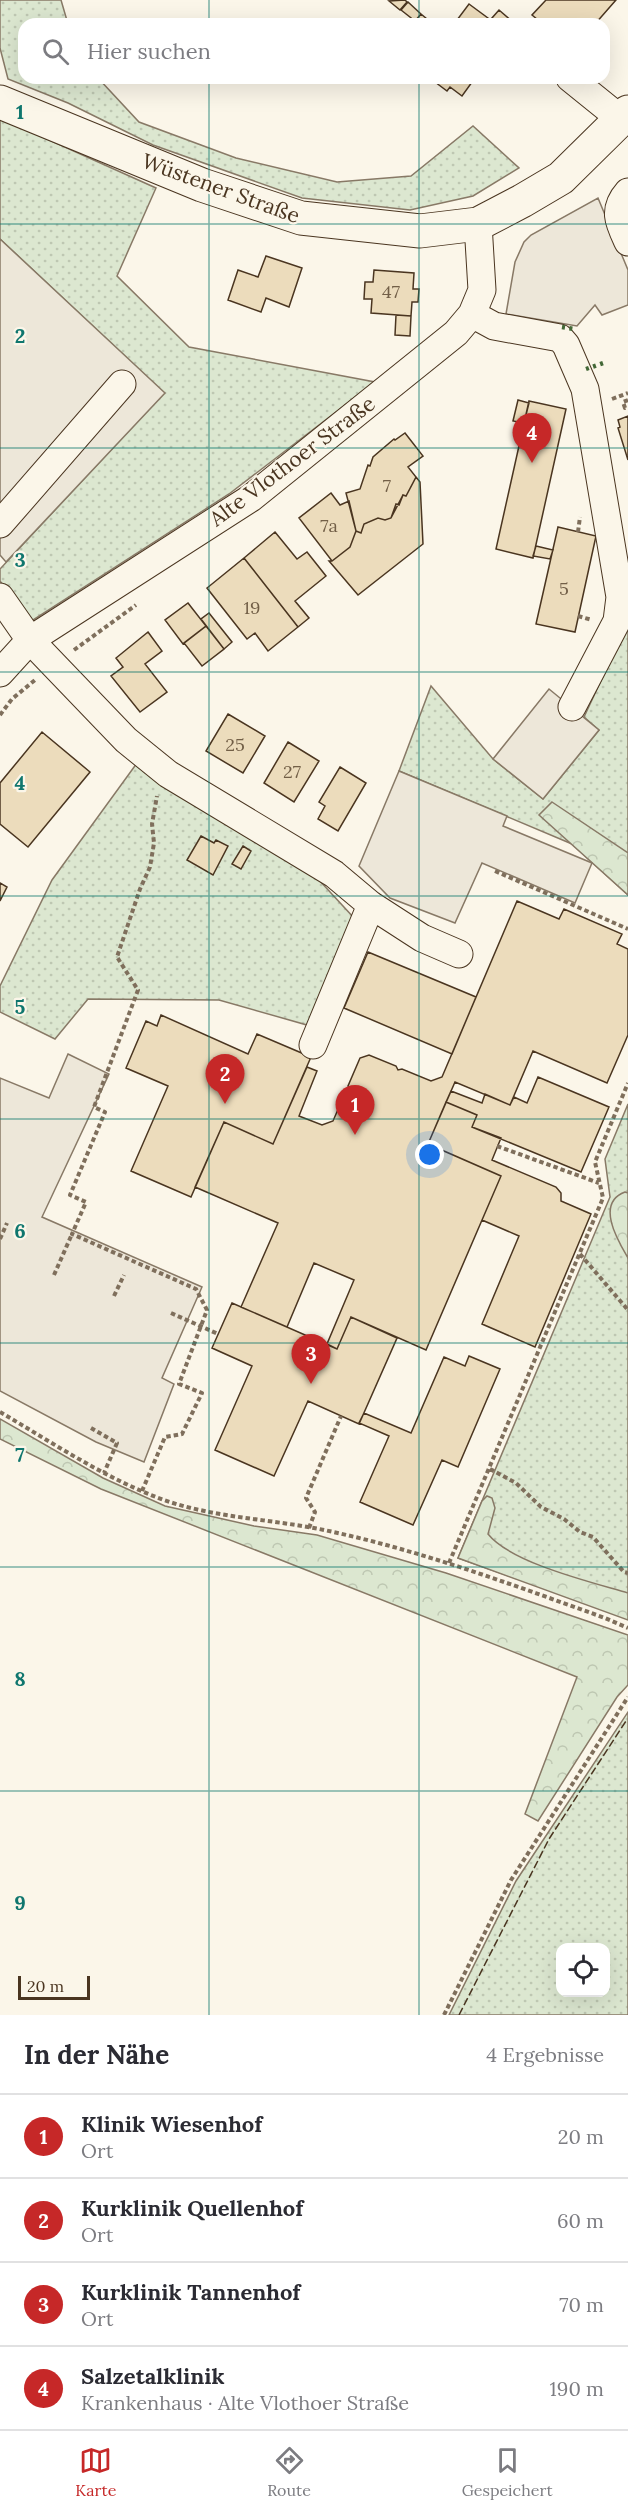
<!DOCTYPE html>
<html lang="de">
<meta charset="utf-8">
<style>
:root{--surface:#fff;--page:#f7f7f7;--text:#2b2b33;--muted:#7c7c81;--line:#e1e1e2;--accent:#c62828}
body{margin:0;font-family:Lora,serif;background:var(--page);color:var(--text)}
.controls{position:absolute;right:18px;bottom:18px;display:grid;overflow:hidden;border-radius:12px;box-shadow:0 6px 24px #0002}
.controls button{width:54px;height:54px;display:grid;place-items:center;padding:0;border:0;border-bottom:2px solid var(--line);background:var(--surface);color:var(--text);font:30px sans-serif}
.scale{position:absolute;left:18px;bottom:15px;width:72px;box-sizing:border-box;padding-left:6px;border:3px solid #4a3520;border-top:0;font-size:16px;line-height:21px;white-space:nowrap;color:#4a3520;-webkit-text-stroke:4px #fbf6e9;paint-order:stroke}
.you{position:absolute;left:430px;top:1155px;width:21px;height:21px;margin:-15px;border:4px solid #fff;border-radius:50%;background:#1a73e8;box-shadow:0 0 0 9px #1a73e833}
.badge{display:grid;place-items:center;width:39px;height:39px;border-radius:50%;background:var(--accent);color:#fff;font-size:20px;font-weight:700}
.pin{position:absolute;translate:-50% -50px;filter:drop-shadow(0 2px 3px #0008)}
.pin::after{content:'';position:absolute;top:32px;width:21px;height:18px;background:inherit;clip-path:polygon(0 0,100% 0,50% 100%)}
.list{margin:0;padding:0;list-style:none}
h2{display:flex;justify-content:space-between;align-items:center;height:78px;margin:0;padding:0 24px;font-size:26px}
h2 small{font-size:20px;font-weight:400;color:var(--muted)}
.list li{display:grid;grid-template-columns:39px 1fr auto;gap:18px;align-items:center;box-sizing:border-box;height:84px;padding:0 24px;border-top:2px solid var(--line)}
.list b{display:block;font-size:22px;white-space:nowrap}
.list p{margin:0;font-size:20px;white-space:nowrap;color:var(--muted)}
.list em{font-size:20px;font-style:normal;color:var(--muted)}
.icon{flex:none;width:33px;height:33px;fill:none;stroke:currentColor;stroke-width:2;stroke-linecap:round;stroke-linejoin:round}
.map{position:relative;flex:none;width:628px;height:2015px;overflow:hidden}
.search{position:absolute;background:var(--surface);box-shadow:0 6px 24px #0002;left:18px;right:18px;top:18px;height:66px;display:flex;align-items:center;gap:15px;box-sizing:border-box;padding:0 21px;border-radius:18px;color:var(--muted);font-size:22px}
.sheet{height:414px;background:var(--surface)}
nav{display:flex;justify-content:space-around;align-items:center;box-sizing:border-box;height:84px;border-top:2px solid var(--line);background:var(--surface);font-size:16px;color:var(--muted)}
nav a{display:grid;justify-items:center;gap:3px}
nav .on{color:var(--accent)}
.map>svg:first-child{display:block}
.green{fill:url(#green-dots);stroke:#887966;stroke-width:1.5;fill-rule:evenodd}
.forest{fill:url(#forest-crowns);stroke:#887966;stroke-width:1.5}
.parking{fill:#ede7d9;stroke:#887966;stroke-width:1.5}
.building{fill:#ecdcbc;stroke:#4a3520;stroke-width:1.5}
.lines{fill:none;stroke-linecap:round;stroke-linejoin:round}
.minor-casing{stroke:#4a3520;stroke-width:29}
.major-casing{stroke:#4a3520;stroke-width:35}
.path{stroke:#7f6f5c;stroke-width:4;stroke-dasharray:4.5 3;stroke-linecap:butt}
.minor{stroke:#fbf6e9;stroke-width:27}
.major{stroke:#fbf6e9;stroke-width:33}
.hedge{stroke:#436837;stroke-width:4.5;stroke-dasharray:3 4.5;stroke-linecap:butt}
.fence{stroke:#4a3520;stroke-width:1.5;stroke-dasharray:8 3;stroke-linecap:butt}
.grid{fill:none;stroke:#0f766e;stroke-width:1.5;stroke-opacity:0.55}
.labels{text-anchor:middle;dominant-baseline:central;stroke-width:4.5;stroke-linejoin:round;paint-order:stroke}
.number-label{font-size:18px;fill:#725f47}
.street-label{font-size:21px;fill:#4a3520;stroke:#fbf6e9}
.grid-label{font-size:20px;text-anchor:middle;font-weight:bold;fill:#0f766e;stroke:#fbf6e9;stroke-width:4.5;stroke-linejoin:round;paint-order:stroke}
</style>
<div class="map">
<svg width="628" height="2015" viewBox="0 0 628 2015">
<defs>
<pattern id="green-dots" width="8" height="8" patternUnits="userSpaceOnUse" patternTransform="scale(1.5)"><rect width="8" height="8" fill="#dce7d0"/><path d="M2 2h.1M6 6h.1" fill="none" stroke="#bec7b2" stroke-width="1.8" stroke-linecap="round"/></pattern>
<pattern id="forest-crowns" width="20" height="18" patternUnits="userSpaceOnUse" patternTransform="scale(1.5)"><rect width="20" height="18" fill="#dce7d0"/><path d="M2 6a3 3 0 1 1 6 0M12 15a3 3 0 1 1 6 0" fill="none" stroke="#bec7b2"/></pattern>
</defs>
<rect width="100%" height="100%" fill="#fbf6e9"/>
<!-- green -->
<path class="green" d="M0,0H61L68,24H24V78H98L139,122L236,158L337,182L411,176L473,126L519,168L473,196L410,210L302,198L153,145L68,103L8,79L0,48Z
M0,118L156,188L117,276L189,347L375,382L229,494L30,622L0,581V569L164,393L0,239Z
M628,623V895L572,844L399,771L431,686L493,759L543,799L599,730L584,717Z
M137,763L319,880L354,918L307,1025L219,1000L88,999L55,1039L0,1012V986L52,880Z
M628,1104V1618L458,1558L610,1197L605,1159Z
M628,1712V2015H449L516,1881ZM560,1948H606V1992H560Z"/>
<!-- forest -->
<path class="forest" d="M552,802L628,853V895L539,815Z
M625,1192L628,1193V1258C618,1241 595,1203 625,1192Z
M0,1419L103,1478L165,1506L254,1526L317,1535L446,1573L628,1635V1685L617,1697L538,1821L525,1814L577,1677L101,1489L0,1439Z
M487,1496L492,1498L495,1508L488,1534C511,1563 591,1582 628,1593V1620L458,1558L482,1501Z"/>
<!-- parking -->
<path class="parking" d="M598,198L628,270V305L602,315L595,305L577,326L506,314L515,262L524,242L531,235Z
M0,239L165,393L6,562L0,555Z
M549,689L599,730L543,799L493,759Z
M399,771L507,816L503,826L592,863L575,903L482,863L455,923L390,898L359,866Z
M68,1054L109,1074L42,1217L202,1287L162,1378L174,1384L144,1462L96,1442L0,1391V1078L49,1098Z"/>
<!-- building -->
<path class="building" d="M405,0L407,2L400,10L389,1Z
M546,0H616L595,24H543L532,15Z
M408,2L421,14L415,21L401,10Z
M469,4L496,24H454Z
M499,10L514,23L513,24H500L492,18Z
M421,14L433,24H417L414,22Z
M432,78H475L462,96L450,87L447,91L431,79Z
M266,256L302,268L289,307L266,298L261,312L228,300L238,270L258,277Z
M374,270L414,273L413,289H419L418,302H412L411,316L371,313L372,299H364L365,282H373Z
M396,315L411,316L410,336L395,335Z
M518,400L529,403L524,423L513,421Z
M529,401L566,409L533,558L496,549Z
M628,416V460L618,428L620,427L618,420Z
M405,433L423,456L408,467L416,477L406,496L403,495L391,518L385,520L378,518L364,524L361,533L356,531L346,493L360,489L368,465L370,466L373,457L394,439L395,440Z
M416,477L420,482L423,544L358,595L329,561H332L350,547L356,531L361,533L364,524L378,518L385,520L391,518L396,504L399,505L403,495L406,496Z
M331,493L340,505L349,501L356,531L350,547L332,561L299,518Z
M558,527L596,536L575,632L536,624Z
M275,532L297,559L307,552L326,576L295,601L309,618L298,627L244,558Z
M536,546L553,550L550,559L533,556Z
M244,558L298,627L268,651L255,633L247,639L207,588Z
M188,603L206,626L183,644L165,620Z
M209,613L232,642L224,649L201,619Z
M206,626L224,649L202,666L184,643Z
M148,632L162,651L145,664L167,692L140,712L111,676L123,667L116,658Z
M228,714L265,736L243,773L206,751Z
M42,732L90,772L28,847L0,824V783Z
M288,742L319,761L294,802L264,783Z
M340,767L366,783L338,831L318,819L325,806L319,802Z
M201,836L214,843L216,840L228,846L213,875L187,860Z
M243,846L251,851L241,869L232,864Z
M0,883L7,887L0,901Z
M517,901L559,919L564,909L622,934L617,944L628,949V1035L607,1083L533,1051L510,1105L455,1082L428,1144L501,1176L426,1350L351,1317L337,1349L327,1344L354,1280L314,1263L287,1327L241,1307L278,1223L195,1187L224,1122L273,1144L307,1067L317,1071L299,1116L322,1125L333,1121L346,1091L350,1089L348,1086L360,1058L369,1055L396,1066L398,1070L402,1069L431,1081L442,1077Z
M368,952L476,997L452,1054L344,1008Z
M161,1015L248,1054L257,1034L311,1057L273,1144L224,1122L191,1197L131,1171L168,1086L126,1068L146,1021L157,1026Z
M538,1077L609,1107L581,1172L472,1127L477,1115L446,1102L451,1091L482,1103L485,1094L510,1105L514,1097L527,1103Z
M446,1102L477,1115L472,1127L501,1138L492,1160L556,1187L561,1193V1201L591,1214L535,1347L482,1324L519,1236L482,1220L501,1176L428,1144Z
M232,1303L337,1349L351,1317L397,1338L359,1424L308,1401L274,1476L215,1450L252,1366L212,1348Z
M469,1356L500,1369L458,1467L442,1460L413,1525L360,1502L389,1436L359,1423L364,1413L411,1433L444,1357L465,1366Z"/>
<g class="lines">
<defs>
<path id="minor" d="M570,78L622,120
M628,192C612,210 619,223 628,242
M472,314L494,326L560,338L566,345L585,389L620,597L617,621L572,707
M0,524L122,384
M0,597L30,640L53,664L126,740L168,774L334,874L371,905L422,938L459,954
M0,673L30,640L251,498L456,333L472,314L482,290L478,224
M313,1045L371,905"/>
<path id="major" d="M0,102L202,185L301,218L420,231L478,224L522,201L561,178L628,112"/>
</defs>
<!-- minor casing -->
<use href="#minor" class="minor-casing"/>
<!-- major casing -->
<use href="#major" class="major-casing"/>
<!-- path -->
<path class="path" d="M612,399L628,393
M628,400L623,402L625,408L628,407
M578,532L580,517
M578,616L592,620
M74,650L136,605
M0,715L12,699L35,680
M495,871L628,929
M497,1146L599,1183
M0,1239L7,1223
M580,1254L628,1310
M54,1275L72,1234
M114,1296L124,1275
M171,1313L218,1334
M0,1412C53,1443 106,1479 164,1500C215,1518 271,1519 324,1530C420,1550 513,1585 605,1618L628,1628
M91,1428L117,1443L104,1473
M490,1469L516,1483L541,1507L564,1519L580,1532L593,1537L624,1572L628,1573
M142,1491L165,1437L182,1434L202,1393L179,1384L207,1310L196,1289L72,1234L86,1202L70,1195L105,1112L94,1107L138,990L117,957L140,889L150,867L154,843L152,824L157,796
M309,1528L315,1512L306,1498L341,1416
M449,1563L603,1198L595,1162L628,1083
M444,2015L511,1880L628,1697"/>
<!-- minor -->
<use href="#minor" class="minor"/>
<!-- major -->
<use href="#major" class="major"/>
<!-- hedge -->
<path class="hedge" d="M562,327L574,329
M586,369L603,363"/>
<!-- fence -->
<path class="fence" d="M459,2015L549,1839L626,1721H628"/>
</g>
<!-- grid -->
<path class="grid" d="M209,0V24M419,0V24M209,78V2015M419,78V2015M0,224H628M0,448H628M0,672H628M0,896H628M0,1119H628M0,1343H628M0,1567H628M0,1791H628"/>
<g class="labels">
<!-- number labels -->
<g class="number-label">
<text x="391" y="291">47</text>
<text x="387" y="485">7</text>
<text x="329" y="525">7a</text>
<text x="564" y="588">5</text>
<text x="252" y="607">19</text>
<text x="235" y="744">25</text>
<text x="292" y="771">27</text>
</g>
<!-- street labels -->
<g class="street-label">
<text transform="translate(221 188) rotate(20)">Wüstener Straße</text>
<text transform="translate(292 461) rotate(-37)">Alte Vlothoer Straße</text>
</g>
</g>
<g class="grid-label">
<text x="20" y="119">1</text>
<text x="20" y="343">2</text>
<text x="20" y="567">3</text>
<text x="20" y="790">4</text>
<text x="20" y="1014">5</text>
<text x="20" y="1238">6</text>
<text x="20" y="1462">7</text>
<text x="20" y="1686">8</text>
<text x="20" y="1910">9</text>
</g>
</svg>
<div class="controls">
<button><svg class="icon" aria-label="locate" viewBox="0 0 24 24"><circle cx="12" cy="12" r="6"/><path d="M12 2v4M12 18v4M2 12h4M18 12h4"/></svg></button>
</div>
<div class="scale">20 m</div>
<div class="you"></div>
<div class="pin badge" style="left:355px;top:1135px">1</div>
<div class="pin badge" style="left:225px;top:1104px">2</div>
<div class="pin badge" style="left:311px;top:1384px">3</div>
<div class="pin badge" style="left:532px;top:463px">4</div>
<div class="search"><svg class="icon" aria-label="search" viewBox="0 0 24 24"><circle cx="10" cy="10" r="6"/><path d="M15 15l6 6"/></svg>Hier suchen</div>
</div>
<section class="sheet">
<h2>In der Nähe<small>4 Ergebnisse</small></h2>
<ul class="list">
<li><span class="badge">1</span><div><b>Klinik Wiesenhof</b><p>Ort</p></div><em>20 m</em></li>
<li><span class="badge">2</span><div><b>Kurklinik Quellenhof</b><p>Ort</p></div><em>60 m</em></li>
<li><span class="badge">3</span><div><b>Kurklinik Tannenhof</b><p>Ort</p></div><em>70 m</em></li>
<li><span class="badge">4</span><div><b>Salzetalklinik</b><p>Krankenhaus · Alte Vlothoer Straße</p></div><em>190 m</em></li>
</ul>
</section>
<nav>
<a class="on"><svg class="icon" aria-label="map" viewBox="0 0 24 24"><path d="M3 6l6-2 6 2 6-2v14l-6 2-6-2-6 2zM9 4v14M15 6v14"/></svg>Karte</a>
<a><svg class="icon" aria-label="directions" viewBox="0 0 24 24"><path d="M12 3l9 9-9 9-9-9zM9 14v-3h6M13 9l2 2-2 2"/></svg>Route</a>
<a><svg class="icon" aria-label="saved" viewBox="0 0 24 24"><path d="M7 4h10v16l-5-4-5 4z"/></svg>Gespeichert</a>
</nav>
